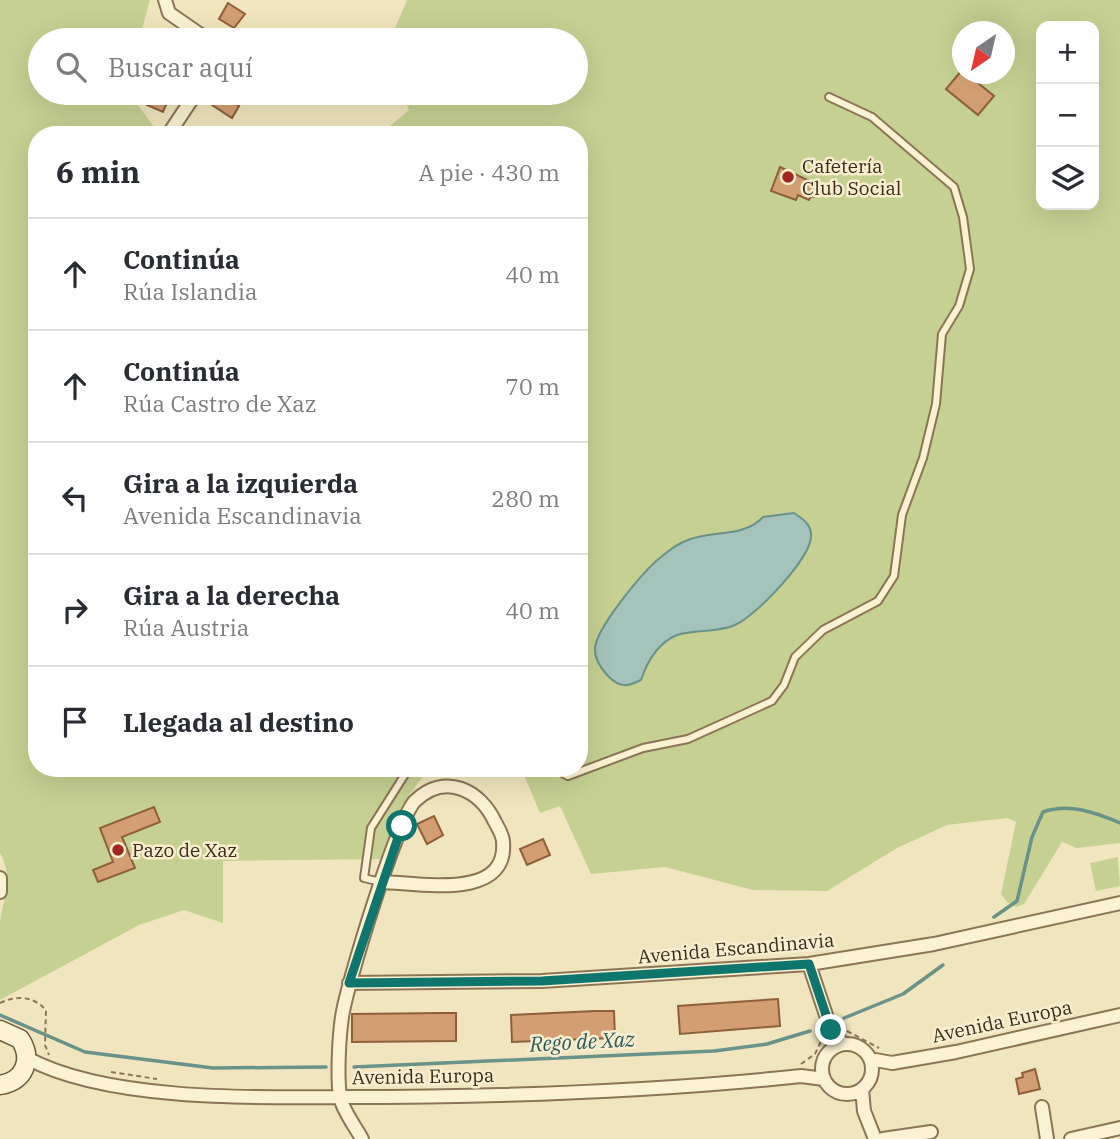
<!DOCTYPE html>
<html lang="es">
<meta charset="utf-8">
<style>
:root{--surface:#fff;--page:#f7f7f7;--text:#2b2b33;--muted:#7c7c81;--line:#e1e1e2}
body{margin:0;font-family:"IBM Plex Serif",serif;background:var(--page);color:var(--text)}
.controls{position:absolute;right:21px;top:21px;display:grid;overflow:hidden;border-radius:14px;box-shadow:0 7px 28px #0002}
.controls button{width:63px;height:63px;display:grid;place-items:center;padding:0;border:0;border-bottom:2px solid var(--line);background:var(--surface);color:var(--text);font:35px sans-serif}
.compass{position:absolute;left:952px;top:21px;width:63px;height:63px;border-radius:50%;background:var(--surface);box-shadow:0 7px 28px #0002;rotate:214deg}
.stop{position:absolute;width:21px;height:21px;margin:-16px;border:5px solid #0f766e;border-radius:50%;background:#fff}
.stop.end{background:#0f766e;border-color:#fff;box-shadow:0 2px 7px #0008}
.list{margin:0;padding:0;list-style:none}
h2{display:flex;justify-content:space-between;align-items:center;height:91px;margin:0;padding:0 28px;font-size:30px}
h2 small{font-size:23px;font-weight:400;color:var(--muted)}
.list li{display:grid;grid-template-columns:46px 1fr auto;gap:21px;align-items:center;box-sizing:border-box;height:112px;padding:0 28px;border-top:2px solid var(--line)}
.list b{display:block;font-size:26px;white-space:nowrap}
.list p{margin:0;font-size:23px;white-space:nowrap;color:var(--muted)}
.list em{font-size:23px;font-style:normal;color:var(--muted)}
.icon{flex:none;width:38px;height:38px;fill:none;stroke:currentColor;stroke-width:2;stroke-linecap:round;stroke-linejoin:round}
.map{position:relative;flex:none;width:1120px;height:1139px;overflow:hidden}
.search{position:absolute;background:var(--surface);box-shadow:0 7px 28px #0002;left:28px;top:28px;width:560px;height:77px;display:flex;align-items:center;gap:18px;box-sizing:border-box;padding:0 24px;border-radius:38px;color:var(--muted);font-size:26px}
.panel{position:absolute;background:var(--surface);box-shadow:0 7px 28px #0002;left:28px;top:126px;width:560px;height:651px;border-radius:28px}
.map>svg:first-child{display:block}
.green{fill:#c6d092;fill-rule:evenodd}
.water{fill:#a3c3bb;stroke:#699289;stroke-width:2}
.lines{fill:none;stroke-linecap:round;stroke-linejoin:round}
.stream{stroke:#699289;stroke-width:3.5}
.building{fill:#d39f72;stroke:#8d5f3a;stroke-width:2}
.lane-casing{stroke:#8c7556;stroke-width:10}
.street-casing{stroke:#8c7556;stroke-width:16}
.secondary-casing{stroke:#6d5639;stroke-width:21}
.path{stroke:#8c7556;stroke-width:2;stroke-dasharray:5 3.5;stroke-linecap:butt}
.lane{stroke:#fbf1d3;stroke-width:6}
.street{stroke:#fbf1d3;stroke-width:12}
.secondary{stroke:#fbf1d3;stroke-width:18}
.route{stroke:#0f766e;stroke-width:9}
.poi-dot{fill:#a02621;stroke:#f8eecf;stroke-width:2.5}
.labels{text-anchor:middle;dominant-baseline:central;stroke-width:5;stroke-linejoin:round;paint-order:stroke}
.poi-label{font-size:19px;fill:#3a2c1c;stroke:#f8eecf;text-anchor:start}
.street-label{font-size:19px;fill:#3a2c1c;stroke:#f8eecf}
.water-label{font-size:21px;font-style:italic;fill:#2a5b5a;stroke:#f8eecf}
</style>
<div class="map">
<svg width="1120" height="1139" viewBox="0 0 1120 1139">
<rect width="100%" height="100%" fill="#f1e5bf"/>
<!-- green -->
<path class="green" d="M0,0H150L139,40H40V93H129L160,135H37V768H429L402,805L382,859L223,861V923L184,910L139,925L0,1000C0,975 0,948 0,923C3,895 15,882 0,853Z
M407,0H1120V843L1077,848L1062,842L1024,904L1016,907L1007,902L1001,894L1016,822L1007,818L947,825L897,848L827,891L753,890L665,867L591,874L560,806L540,813L521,768H579V135H379L409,110L403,93H576V40H390ZM1041,26H1094V205H1041ZM962,32H1004V74H962Z
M1118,857L1120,886L1096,891L1090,863Z"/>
<!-- water -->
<path class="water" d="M794,513C803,519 812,525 811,537C810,559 756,616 735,625C718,633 695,629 677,635C658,643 647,662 641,680C627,687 620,688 608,676C600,667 592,656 596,643C602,622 643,571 661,557C668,551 679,543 688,540C712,530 744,538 763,517Z"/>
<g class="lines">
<!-- stream -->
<path class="stream" d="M994,917L1017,901L1032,837L1043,812C1069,803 1095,812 1120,823
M0,1015L85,1052L213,1068L326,1067
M844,1018L903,994L943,965
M354,1067L714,1051L767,1044L810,1031"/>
</g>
<!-- building -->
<path class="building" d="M228,3L245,14L234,28L219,19Z
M962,70L994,96L978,115L946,89Z
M153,93H171L163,112L147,105Z
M216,93L239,106L232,118L209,103Z
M780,167L820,186L814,197L811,196L809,200L798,195L796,200L771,191Z
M154,807L160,822L122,837L135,868L98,882L93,870L113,862L100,828Z
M434,816L443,835L427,844L417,824Z
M543,839L550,855L527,865L520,849Z
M778,999L780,1026L680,1034L678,1006Z
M595,1011H614L615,1038L512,1042L511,1015Z
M441,1013H456V1041L352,1042V1014Z
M1035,1069L1040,1089L1019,1094L1016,1079L1023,1077L1022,1073Z"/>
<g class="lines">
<defs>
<path id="lane" d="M553,768L568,776L643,748L688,739L772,701L784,685L795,657L823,630L878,601L894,576L902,515L923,458L936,404L942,334L959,306L970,269L963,217L954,187L872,117L829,97
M381,882L364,878L371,828L409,768"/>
<path id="street" d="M165,0L169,13L208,40
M168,135L196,93
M0,878V892
M809,964L831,1030L843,1044
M349,983L542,981L809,964L934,944L1120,903
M822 1069a25 25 0 1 1 50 0a25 25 0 1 1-50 0Z
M27,1058C106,1101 255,1098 345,1097C497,1097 650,1092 801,1076L824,1079
M870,1059L892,1063L956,1052L1120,1015
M862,1089L864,1111L875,1139
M1042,1107L1047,1139
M362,1139C355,1126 343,1111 340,1097C337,1077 339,1037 342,1017C346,987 398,817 415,801C445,772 480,790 495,822C498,828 503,835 503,842C508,901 419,883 382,882
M883,1139L931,1132
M1071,1139L1120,1128"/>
<path id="secondary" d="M0,1030L20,1039C33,1059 25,1081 0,1085"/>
</defs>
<!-- lane casing -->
<use href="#lane" class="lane-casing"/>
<!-- street casing -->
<use href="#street" class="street-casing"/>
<!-- secondary casing -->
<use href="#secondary" class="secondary-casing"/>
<!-- path -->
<path class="path" d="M0,1003C17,995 33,996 46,1010L45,1045L49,1055
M847,1031L879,1048
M801,1064L815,1054L823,1037
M111,1072L157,1079"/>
<!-- lane -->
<use href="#lane" class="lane"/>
<!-- street -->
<use href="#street" class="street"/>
<!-- secondary -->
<use href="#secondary" class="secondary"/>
</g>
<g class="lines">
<!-- route -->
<path class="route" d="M402,826L349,983L542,981L809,964L831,1030"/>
</g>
<!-- markers -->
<g class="poi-dot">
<circle cx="788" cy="177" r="7"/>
<circle cx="118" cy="850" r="7"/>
</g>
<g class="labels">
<!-- poi labels -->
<g class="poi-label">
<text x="802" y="166">Cafetería<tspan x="802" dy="22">Club Social</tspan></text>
<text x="132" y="850">Pazo de Xaz</text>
</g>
<!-- street labels -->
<g class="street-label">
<text transform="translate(736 948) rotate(-5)">Avenida Escandinavia</text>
<text transform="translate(1002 1021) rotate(-12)">Avenida Europa</text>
<text transform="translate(423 1076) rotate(-1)">Avenida Europa</text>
</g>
<!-- water labels -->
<g class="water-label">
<text transform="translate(582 1041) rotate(-3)">Rego de Xaz</text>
</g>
</g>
</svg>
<div class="controls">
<button>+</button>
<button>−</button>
<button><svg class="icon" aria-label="layers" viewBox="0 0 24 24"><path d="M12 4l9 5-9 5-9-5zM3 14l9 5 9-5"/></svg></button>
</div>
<svg class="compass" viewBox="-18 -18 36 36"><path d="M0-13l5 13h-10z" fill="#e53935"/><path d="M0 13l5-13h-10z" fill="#7c7c81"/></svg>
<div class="stop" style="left:402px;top:826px"></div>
<div class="stop end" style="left:831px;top:1030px"></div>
<div class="search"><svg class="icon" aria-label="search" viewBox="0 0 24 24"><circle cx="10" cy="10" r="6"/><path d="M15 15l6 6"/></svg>Buscar aquí</div>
<section class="panel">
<h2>6 min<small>A pie · 430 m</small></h2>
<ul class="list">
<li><svg class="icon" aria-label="ahead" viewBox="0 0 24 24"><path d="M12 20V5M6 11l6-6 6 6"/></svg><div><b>Continúa</b><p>Rúa Islandia</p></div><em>40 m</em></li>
<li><svg class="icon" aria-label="ahead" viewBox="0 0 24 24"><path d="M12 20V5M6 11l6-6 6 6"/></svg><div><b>Continúa</b><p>Rúa Castro de Xaz</p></div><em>70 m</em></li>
<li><svg class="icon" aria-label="left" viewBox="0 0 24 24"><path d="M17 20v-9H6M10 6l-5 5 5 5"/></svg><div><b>Gira a la izquierda</b><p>Avenida Escandinavia</p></div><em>280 m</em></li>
<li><svg class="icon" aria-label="right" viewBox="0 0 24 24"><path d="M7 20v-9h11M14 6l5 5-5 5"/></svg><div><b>Gira a la derecha</b><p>Rúa Austria</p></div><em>40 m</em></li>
<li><svg class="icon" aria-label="arrive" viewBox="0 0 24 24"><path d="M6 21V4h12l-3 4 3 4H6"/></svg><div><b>Llegada al destino</b></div></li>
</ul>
</section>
</div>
